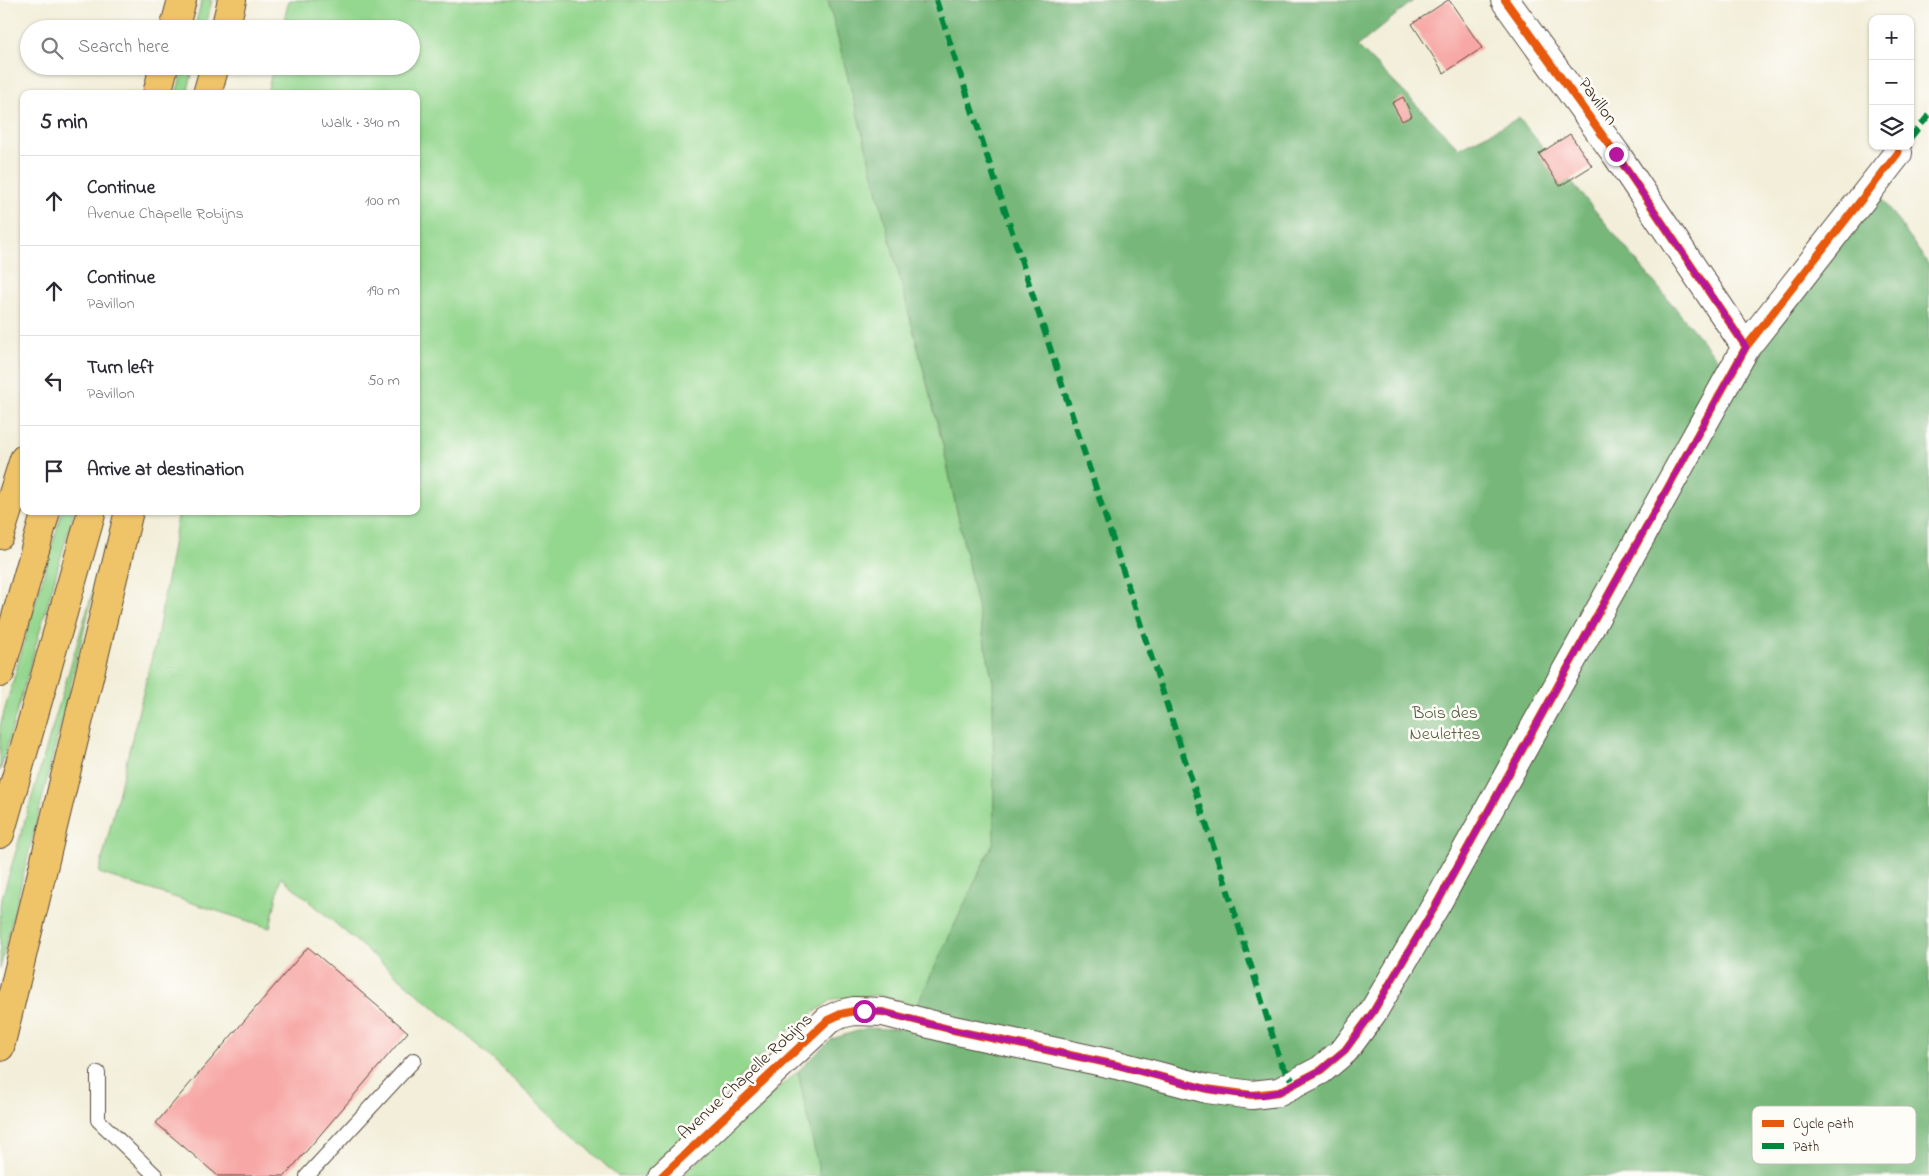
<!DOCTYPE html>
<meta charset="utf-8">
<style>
:root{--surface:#fff;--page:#f7f7f7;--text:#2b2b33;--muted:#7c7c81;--line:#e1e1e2}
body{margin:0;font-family:"Indie Flower",sans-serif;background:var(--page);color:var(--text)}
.controls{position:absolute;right:15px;top:15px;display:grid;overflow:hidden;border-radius:10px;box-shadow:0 1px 4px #0004}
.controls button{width:45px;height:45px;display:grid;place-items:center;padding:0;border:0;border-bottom:1px solid var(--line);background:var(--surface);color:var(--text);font:25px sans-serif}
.stop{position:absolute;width:15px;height:15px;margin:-11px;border:4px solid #b5179e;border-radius:50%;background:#fff}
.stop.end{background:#b5179e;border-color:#fff;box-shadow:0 1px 5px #0008}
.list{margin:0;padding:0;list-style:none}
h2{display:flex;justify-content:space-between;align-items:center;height:65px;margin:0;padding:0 20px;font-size:21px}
h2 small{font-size:16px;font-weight:400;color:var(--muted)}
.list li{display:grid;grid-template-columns:32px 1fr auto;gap:15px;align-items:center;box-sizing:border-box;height:90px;padding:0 20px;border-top:1px solid var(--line)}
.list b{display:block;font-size:19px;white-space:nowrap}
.list p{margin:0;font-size:16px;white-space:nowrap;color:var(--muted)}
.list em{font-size:16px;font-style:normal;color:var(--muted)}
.icon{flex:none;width:28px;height:28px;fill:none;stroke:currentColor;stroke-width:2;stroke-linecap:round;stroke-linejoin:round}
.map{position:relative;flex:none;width:1929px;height:1176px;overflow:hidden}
.search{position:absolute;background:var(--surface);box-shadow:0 1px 4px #0004;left:20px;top:20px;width:400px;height:55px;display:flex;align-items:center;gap:12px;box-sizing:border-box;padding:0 18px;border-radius:28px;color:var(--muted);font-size:19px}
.panel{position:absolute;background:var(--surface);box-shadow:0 1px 4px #0004;left:20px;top:90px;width:400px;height:425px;border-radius:10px}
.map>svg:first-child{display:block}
.green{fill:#94d78f;stroke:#688056}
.forest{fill:#77b87a;stroke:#59714c}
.building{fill:#f7a8a6}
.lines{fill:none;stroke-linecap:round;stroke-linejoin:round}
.service-casing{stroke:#56473a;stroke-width:16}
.minor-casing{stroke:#56473a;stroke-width:30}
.trunk-casing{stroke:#56473a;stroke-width:30}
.service{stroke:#fff;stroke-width:14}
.minor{stroke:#fff;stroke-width:28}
.trunk{stroke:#efc469;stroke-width:28}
.quiet{stroke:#00873e;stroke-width:6;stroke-dasharray:12 6;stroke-linecap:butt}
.cycleway-casing{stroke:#fdfcf7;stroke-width:11}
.cycleway{stroke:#e8590c;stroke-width:8}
.route{stroke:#b5179e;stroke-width:6}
.labels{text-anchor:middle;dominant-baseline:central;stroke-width:5;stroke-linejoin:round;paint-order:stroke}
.street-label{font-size:18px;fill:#3b2a1e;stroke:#fdfcf7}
.park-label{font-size:18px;fill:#565e40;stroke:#fdfcf7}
.key{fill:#fdfcf7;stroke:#c3bdb6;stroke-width:1}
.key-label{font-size:14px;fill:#3b2a1e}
</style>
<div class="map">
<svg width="1929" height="1176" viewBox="0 0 1929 1176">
<rect width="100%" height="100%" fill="#fdfcf7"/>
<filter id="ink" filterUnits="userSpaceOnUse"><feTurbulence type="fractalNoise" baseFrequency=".02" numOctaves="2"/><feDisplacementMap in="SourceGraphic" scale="10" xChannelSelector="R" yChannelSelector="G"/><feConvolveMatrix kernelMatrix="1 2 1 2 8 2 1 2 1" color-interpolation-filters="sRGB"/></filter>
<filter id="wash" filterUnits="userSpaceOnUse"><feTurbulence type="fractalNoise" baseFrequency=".0096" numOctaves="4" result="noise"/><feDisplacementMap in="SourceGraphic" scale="20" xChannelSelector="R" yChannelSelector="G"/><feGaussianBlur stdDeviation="1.12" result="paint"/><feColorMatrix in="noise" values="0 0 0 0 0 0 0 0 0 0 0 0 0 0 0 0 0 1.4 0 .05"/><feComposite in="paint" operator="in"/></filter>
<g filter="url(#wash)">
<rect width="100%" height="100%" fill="#f2eed9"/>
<!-- green -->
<path class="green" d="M202,0H212L205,29H194Z
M289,0H828L943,445L993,682L994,841L917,1006L878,995L833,999L779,1038L643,1176H617L472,1040L281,877L270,928L99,873L158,632L179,511H416V94H267L273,66H411V29H282Z
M184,66H194L187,94H176Z
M62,511H74L0,771V726Z
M100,566L0,969V905Z
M798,1071L820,1176H682Z"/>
<!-- forest -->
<path class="forest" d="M828,0H1414L1358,46L1459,148L1519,118L1709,349L1739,382L1758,344L1878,193L1929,265V1176H820L798,1071L832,1039L866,1028L900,1029L917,1005L994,841L993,682L943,445Z"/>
<g id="blocks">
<!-- building -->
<path class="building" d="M1448,0H1449L1482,48L1444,73L1412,24Z
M1403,97L1412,116L1402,121L1392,103Z
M1570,134L1592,166L1560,186L1539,154Z
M308,947L408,1032L285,1176H218L156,1123Z"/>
</g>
</g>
<g filter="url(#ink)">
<use href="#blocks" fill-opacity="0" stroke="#56473a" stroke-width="1"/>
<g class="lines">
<defs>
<path id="service" d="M98,1073V1120L156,1176
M307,1176L414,1060"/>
<path id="minor" d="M1505,0L1616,154L1746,347
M662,1176L828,1020L841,1014L854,1011L883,1012L953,1030L1117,1065L1207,1089L1252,1095L1279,1092L1321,1070L1345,1050L1373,1012L1436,905L1746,347L1898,153"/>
<path id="trunk" d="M174,29L182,0
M225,29L232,0
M157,94L164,66
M207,94L215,66
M0,535L24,459
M0,673L46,511
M0,834L92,511
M0,1047L129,511"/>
</defs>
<!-- service casing -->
<use href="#service" class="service-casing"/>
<!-- minor casing -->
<use href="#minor" class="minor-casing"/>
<!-- trunk casing -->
<use href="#trunk" class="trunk-casing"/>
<!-- service -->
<use href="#service" class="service"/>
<!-- minor -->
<use href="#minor" class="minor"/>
<!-- trunk -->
<use href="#trunk" class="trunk"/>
<!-- quiet -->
<path class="quiet" d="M936,0L1226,885L1281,1063L1295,1084
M1910,138L1929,115"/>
<defs>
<path id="cycleway" d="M1505,0L1616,154L1746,347
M662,1176L828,1020L841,1014L854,1011L883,1012L953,1030L1117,1065L1207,1089L1252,1095L1279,1092L1321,1070L1345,1050L1373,1012L1436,905L1746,347L1898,153"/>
</defs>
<!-- cycleway casing -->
<use href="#cycleway" class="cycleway-casing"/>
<!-- cycleway -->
<use href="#cycleway" class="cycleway"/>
</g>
</g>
<g class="lines" filter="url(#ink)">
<!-- route -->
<path class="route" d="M864,1011L882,1012L953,1030L1116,1065L1207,1089L1238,1094L1263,1095L1279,1092L1321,1070L1345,1050L1373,1012L1436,905L1746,347L1616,154"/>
</g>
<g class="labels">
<!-- street labels -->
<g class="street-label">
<text transform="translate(1597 102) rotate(54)">Pavillon</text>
<text transform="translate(746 1077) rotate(-43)">Avenue Chapelle Robijns</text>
</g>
<!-- park labels -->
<g class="park-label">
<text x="1445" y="714">Bois des<tspan x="1445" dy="21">Neulettes</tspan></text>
</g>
</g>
<!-- legend -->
<rect x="1752" y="1106" width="164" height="58" rx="8" class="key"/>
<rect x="1762" y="1120" width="22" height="7" fill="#e8590c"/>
<rect x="1762" y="1143" width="22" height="6" fill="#00873e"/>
<g class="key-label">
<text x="1793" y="1128">Cycle path</text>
<text x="1793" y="1151">Path</text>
</g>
</svg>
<div class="controls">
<button>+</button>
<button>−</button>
<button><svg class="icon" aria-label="layers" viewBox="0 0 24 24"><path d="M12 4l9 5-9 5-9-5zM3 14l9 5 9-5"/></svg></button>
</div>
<div class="stop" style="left:864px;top:1011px"></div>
<div class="stop end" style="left:1616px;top:154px"></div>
<div class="search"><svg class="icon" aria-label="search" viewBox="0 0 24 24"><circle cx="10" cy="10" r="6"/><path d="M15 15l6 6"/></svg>Search here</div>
<section class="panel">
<h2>5 min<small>Walk · 340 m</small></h2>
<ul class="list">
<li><svg class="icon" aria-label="ahead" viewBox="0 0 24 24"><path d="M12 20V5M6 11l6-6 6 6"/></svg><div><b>Continue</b><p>Avenue Chapelle Robijns</p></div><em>100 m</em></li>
<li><svg class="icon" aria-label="ahead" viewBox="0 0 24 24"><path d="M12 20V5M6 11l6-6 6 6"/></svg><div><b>Continue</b><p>Pavillon</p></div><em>190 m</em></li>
<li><svg class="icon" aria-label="left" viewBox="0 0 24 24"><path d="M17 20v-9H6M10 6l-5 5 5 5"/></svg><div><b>Turn left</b><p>Pavillon</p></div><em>50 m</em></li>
<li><svg class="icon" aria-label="arrive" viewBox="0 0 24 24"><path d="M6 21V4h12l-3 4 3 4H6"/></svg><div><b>Arrive at destination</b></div></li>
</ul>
</section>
</div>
